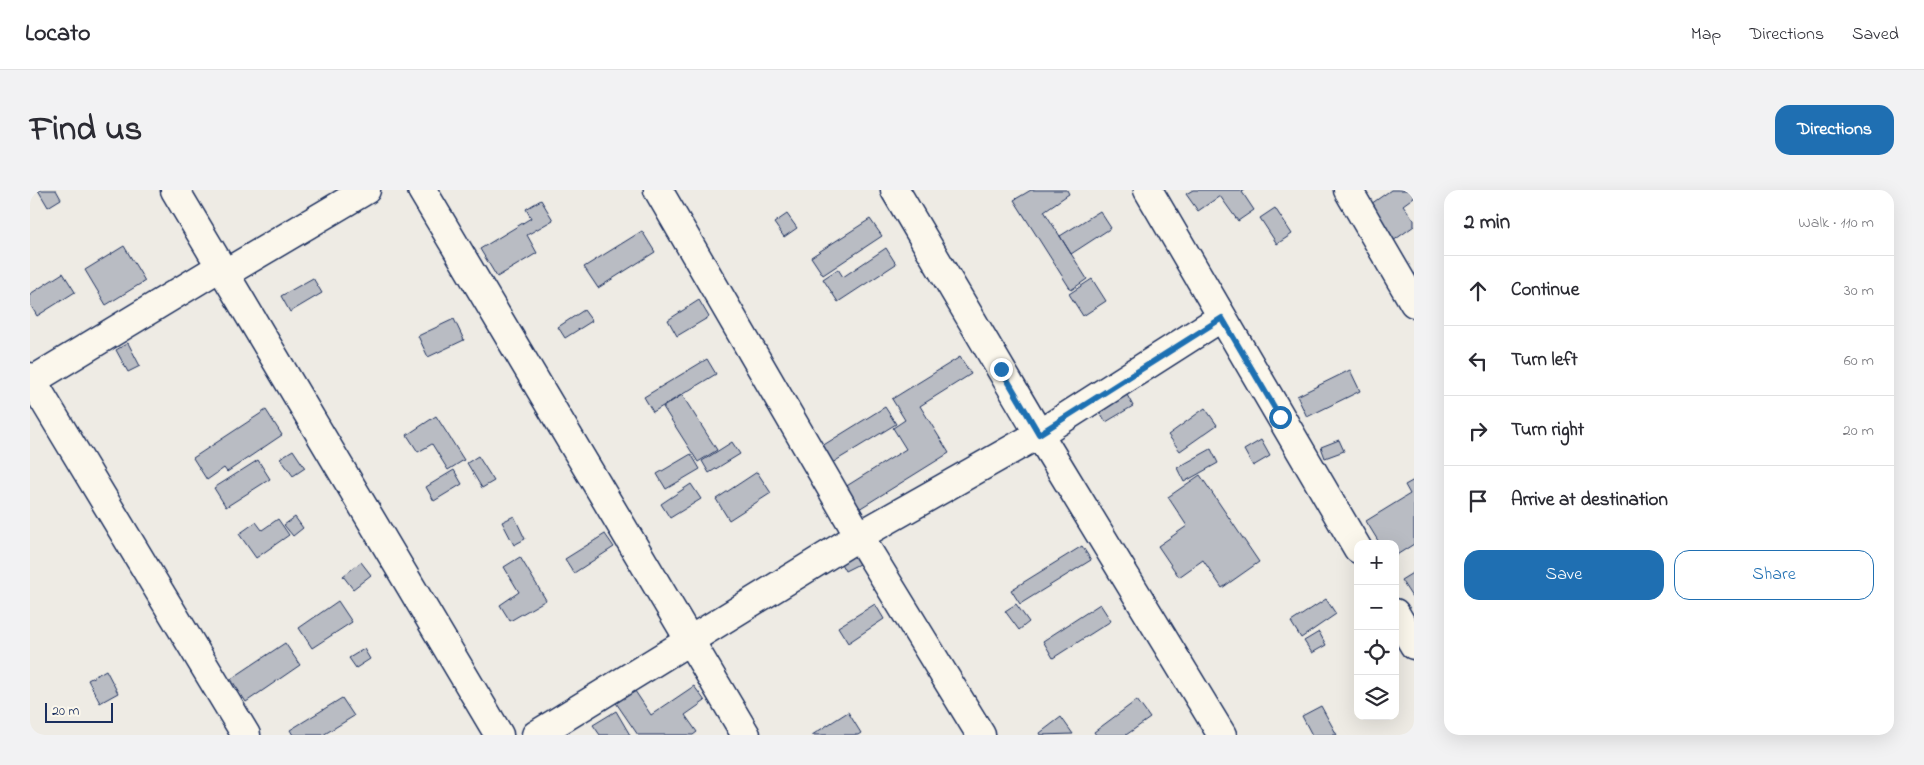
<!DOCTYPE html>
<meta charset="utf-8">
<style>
:root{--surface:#fff;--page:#f2f2f3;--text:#2b2b33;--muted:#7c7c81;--line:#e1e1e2;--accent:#1f6fb2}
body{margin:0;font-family:"Indie Flower",sans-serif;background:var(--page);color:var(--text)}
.controls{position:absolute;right:15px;bottom:15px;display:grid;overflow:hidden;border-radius:10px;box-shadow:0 5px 20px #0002}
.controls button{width:45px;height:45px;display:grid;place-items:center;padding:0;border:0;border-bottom:1px solid var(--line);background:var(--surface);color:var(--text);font:25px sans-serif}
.scale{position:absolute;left:15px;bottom:12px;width:68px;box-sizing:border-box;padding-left:5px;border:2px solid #1b2f5e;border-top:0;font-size:14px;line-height:18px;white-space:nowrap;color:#1b2f5e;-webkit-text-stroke:4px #fbf7ec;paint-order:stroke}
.stop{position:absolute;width:15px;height:15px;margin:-11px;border:4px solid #1f6fb2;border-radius:50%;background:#fff}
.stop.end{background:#1f6fb2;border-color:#fff;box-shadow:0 1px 5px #0008}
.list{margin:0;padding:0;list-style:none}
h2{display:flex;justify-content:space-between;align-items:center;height:65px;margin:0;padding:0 20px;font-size:21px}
h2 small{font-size:16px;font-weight:400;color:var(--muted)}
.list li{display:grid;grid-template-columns:32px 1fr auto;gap:15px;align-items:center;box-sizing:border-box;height:70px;padding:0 20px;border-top:1px solid var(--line)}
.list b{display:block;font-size:19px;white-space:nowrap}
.list em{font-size:16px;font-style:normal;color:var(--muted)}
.actions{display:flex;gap:10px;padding:15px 20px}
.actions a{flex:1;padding:11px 0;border:1px solid var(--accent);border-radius:15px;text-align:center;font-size:18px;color:var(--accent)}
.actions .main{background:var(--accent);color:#fff}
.icon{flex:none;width:28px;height:28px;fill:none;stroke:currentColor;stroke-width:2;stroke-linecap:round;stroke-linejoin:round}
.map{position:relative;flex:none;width:1384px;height:545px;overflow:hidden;border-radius:15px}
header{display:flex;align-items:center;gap:30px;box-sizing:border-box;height:70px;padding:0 25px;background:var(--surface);border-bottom:1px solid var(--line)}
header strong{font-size:24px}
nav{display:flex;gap:28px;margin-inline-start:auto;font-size:18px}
.intro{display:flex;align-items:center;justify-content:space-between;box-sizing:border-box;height:120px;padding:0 30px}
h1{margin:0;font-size:35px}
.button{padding:12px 22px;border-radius:15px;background:var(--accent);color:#fff;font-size:18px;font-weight:700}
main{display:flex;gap:30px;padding:0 30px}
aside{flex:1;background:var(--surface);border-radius:15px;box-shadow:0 5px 20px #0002}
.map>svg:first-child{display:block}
.building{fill:#b9bcc3;stroke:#1b2f5e}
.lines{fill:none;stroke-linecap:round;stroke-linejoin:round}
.minor-casing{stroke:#1b2f5e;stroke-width:31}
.minor{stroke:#fbf7ec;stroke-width:28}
.route{stroke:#1f6fb2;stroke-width:6}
</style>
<header>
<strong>Locato</strong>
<nav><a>Map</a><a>Directions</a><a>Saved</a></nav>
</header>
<div class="intro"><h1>Find us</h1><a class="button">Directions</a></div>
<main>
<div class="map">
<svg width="1384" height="545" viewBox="0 0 1384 545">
<rect width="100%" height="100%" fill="#eeebe4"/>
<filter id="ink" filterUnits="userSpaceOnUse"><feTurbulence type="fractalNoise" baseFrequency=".02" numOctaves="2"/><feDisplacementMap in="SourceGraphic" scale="10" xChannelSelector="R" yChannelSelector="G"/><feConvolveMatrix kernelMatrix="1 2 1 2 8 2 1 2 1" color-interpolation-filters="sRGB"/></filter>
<g filter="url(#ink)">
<!-- building -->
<path class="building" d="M8,0H26L31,9L18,17Z
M1001,0H1037L1039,4L1014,21L1057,89L1041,100L984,10Z
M1163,0H1215L1212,2L1224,20L1208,31L1190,6L1168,21L1156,4Z
M1361,0H1384V7L1373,15L1384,30V36L1363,51L1338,16Z
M511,10L523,30L497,45L507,63L467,87L450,59L501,28L496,19Z
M1245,18L1262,44L1247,54L1230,28Z
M1070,21L1081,38L1041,64L1030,46Z
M757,24L767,38L754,47L744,33Z
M840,29L852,46L793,85L781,67Z
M612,41L625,62L568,98L554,77Z
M94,56L115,91L76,115L55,80Z
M856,58L866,74L808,112L793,89L808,79L813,87Z
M33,83L45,102L7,126L0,114V104Z
M283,88L292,103L260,122L251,106Z
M1062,89L1076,111L1053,126L1039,104Z
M669,110L679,127L647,146L638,130Z
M554,120L562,131L535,148L528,137Z
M424,129L434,150L398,167L388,146Z
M98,153L110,176L98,182L86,160Z
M930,167L941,184L890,216L919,263L829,319L815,297L876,259L863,238L875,230L862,209Z
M677,169L686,184L623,222L614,207Z
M1320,180L1330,201L1277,227L1267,206Z
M1096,203L1103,216L1076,232L1068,219Z
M652,205L687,260L668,272L633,217Z
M855,217L866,234L802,273L792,256Z
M1175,218L1187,235L1150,261L1138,245Z
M236,220L252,245L197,282L194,278L177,290L163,268Z
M406,226L434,270L418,280L402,254L388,262L377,245Z
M1231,250L1240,266L1223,276L1214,260Z
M1309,250L1314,261L1295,268L1291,257Z
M702,252L710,264L679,283L672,271Z
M1181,259L1188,273L1154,292L1147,278Z
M263,260L275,278L263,286L250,268Z
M661,264L670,279L636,299L627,284Z
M448,266L464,291L452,298L437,273Z
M228,270L240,289L196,317L184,298Z
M424,280L432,294L404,311L396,297Z
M727,282L741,303L699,330L686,309Z
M1170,285L1229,372L1192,398L1173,370L1149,387L1128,356L1157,336L1138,307Z
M1384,290V354L1365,366V354H1350L1336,331L1380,304L1375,295Z
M661,294L671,309L640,328L631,314Z
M484,326L495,349L484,355L472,332Z
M265,327L273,338L263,346L254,335Z
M248,329L259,345L226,368L209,344L226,332L232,340Z
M575,344L584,357L544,383L535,369Z
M1052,356L1061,370L990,414L981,400Z
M822,363L829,374L815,381L809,370Z
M490,367L516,410L480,431L470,415L489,402L474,377Z
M331,372L341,385L323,399L313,386Z
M1384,382V406L1382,407L1371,390Z
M1296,409L1306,424L1271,448L1261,432Z
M308,411L322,432L282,458L269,438Z
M845,414L854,429L818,453L808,437Z
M986,414L999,432L989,440L975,421Z
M1070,414L1081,431L1023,468L1013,451Z
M1289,442L1296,455L1282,463L1274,451Z
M255,453L270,475L216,512L201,489Z
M334,459L340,469L326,478L319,468Z
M76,480L88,503L70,513L58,490Z
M601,495L621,525L664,496L675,511L655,525L667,542L663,545H608L582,507Z
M312,508L324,526L293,545H263L260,540Z
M1107,510L1120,528L1096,545H1066L1064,542Z
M1291,516L1307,545H1282L1272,526Z
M586,521L600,545H570L563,535Z
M818,522L831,543L828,545H782Z
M1031,527L1043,544L1011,545L1010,543Z"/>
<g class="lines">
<defs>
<path id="minor" d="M145,0L469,545
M392,0L716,545
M628,0L829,346L951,545
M865,0L1009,244L1192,545
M1118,0L1328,359
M1318,0L1384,113
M194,84L336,0
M0,187L216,545
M0,192L190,77
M1365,423L1384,455
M506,545L829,346L1009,244L1192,127"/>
</defs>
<!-- minor casing -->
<use href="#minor" class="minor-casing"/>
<!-- minor -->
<use href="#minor" class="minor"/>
</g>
</g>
<g class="lines" filter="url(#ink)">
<!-- route -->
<path class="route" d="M971,179L1009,244L1192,128L1250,227"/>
</g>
</svg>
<div class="controls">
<button>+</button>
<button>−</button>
<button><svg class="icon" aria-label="locate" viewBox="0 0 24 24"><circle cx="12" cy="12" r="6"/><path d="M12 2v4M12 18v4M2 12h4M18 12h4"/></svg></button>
<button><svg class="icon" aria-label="layers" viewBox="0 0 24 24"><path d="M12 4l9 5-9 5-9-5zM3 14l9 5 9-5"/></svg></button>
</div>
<div class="scale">20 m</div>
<div class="stop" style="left:1250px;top:227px"></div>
<div class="stop end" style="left:971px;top:179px"></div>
</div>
<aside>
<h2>2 min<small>Walk · 110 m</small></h2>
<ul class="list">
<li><svg class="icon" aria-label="ahead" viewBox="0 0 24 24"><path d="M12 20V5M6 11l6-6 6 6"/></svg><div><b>Continue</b></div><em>30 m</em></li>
<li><svg class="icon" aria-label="left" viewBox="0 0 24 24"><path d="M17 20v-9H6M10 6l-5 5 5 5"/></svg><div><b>Turn left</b></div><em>60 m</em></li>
<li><svg class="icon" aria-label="right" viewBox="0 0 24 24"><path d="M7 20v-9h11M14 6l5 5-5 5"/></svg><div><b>Turn right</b></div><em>20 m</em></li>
<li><svg class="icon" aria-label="arrive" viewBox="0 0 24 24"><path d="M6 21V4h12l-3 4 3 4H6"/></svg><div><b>Arrive at destination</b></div></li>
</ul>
<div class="actions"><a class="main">Save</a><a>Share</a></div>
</aside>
</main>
